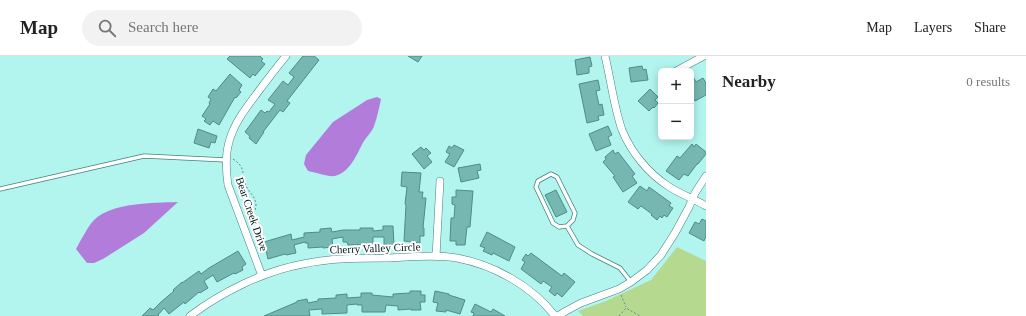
<!DOCTYPE html>
<meta charset="utf-8">
<style>
:root{--surface:#fff;--page:#f2f2f2;--text:#222;--muted:#767676;--line:#e0e0e0}
body{margin:0;font-family:"Times New Roman",serif;background:var(--page);color:var(--text)}
.controls{position:absolute;right:12px;top:12px;display:grid;overflow:hidden;border-radius:6px;box-shadow:0 2px 10px #0003}
.controls button{width:36px;height:36px;display:grid;place-items:center;padding:0;border:0;border-bottom:1px solid var(--line);background:var(--surface);color:var(--text);font:20px sans-serif}
.list{margin:0;padding:0;list-style:none}
h2{display:flex;justify-content:space-between;align-items:center;height:52px;margin:0;padding:0 16px;font-size:17px}
h2 small{font-size:13px;font-weight:400;color:var(--muted)}
.icon{flex:none;width:22px;height:22px;fill:none;stroke:currentColor;stroke-width:2;stroke-linecap:round;stroke-linejoin:round}
.map{position:relative;flex:none;width:706px;height:260px;overflow:hidden}
header{display:flex;align-items:center;gap:24px;box-sizing:border-box;height:56px;padding:0 20px;background:var(--surface);border-bottom:1px solid var(--line)}
header strong{font-size:19px}
nav{display:flex;gap:22px;margin-inline-start:auto;font-size:14px}
.search{width:280px;height:36px;background:var(--page);display:flex;align-items:center;gap:10px;box-sizing:border-box;padding:0 14px;border-radius:22px;color:var(--muted);font-size:15px}
main{display:flex}
aside{flex:1;background:var(--surface)}
.map>svg:first-child{display:block}
.green{fill:#b6d990}
.water{fill:#b17cda}
.building{fill:#76b7b1;stroke:#4d8d88}
.lines{fill:none;stroke-linecap:round;stroke-linejoin:round}
.service-casing{stroke:#41817d;stroke-width:5}
.minor-casing{stroke:#41817d;stroke-width:8}
.path{stroke:#608e8a;stroke-width:1;stroke-dasharray:2 2;stroke-linecap:butt}
.service{stroke:#fff;stroke-width:3.5}
.minor{stroke:#fff;stroke-width:7}
.labels{text-anchor:middle;dominant-baseline:central;stroke-width:4;stroke-linejoin:round;paint-order:stroke}
.street-label{font-size:11px;fill:#001513;stroke:#fff}
</style>
<header>
<strong>Map</strong>
<div class="search"><svg class="icon" aria-label="search" viewBox="0 0 24 24"><circle cx="10" cy="10" r="6"/><path d="M15 15l6 6"/></svg>Search here</div>
<nav><a>Map</a><a>Layers</a><a>Share</a></nav>
</header>
<main>
<div class="map">
<svg width="706" height="260" viewBox="0 0 706 260">
<rect width="100%" height="100%" fill="#b2f5ef"/>
<!-- green -->
<path class="green" d="M677,191L706,205V260H583L578,255L606,245L651,224Z"/>
<!-- water -->
<path class="water" d="M377,41L381,43C379,52 377,62 374,70C372,76 367,80 364,85C357,97 351,116 335,120C328,121 315,116 308,115L304,108L306,99L333,66L367,44Z
M178,146L144,177L103,203L94,207H87L76,193C80,186 88,170 94,164C113,146 153,147 178,146Z"/>
<!-- building -->
<path class="building" d="M230,0H260L263,3L261,5L265,8L255,20L253,18L250,22L227,3Z
M303,0H314L319,4L287,45L290,47L283,56L280,54L263,76H264L256,88L249,82L250,80L245,76L261,54L265,57L267,55L269,56L275,48L268,44L283,25L288,29L294,21L289,17Z
M408,0H422L418,6Z
M590,1L592,10L589,11V17L577,19L575,4Z
M642,10L643,14L646,13L648,24L631,26L629,12Z
M691,17L696,26L703,22L706,27V39L695,45L691,38Z
M230,18L242,29L239,34L241,36L236,42L235,41L219,69L213,65L210,69L204,65L206,63L202,60L210,48L209,47L211,43L208,41L213,33L216,35Z
M598,24L600,34L596,35L599,49L602,48L604,59L598,60L599,64L587,67L579,28Z
M650,33L658,41L655,44L658,47L654,52L653,51L649,55L638,45Z
M608,70L612,79L608,81L611,89L596,95L589,78Z
M198,73L217,80L215,87L211,86L209,92L194,87Z
M692,88L694,91L696,88L706,96V98L698,108H697L688,120L684,118L679,124L666,115L677,100L680,102Z
M454,89L464,94L454,111L445,106L450,98L446,96L449,90L452,92Z
M421,91L424,94L426,92L431,97L427,100L432,106L424,113L412,98Z
M613,94L615,98L618,96L635,118L632,120L637,127L623,136L613,121L615,120L603,106L606,103L605,101Z
M480,108L481,114L477,115L479,122L461,126L458,112Z
M402,116L421,117L419,136H423L422,142H426L423,172H424V180H420V187L404,185L406,149L405,148L407,131L401,130Z
M640,130L647,135L649,131L671,147L669,150L673,152L667,161L664,159L662,162L660,160L657,164L651,159L652,158L641,150L638,153L628,146Z
M456,134L473,135L470,171H467L465,189H456V185H450L451,162H454L455,149L452,148V141H456Z
M556,134L567,156L556,161L545,139Z
M702,163L706,165V180L704,185L689,177L695,166L699,168Z
M383,170H393L394,189H384V181H373V188L348,189L347,186H343V181L332,183L333,191L323,192V191L308,192V187H305V186L294,189L296,197L286,199L285,198L268,203L264,186L291,178L292,184L304,181V177L320,176V173L331,172L332,176L343,174H360V172H373V175L383,174Z
M487,176L515,191L509,205L493,197L492,199L483,195L485,192L480,190Z
M238,195L246,208L242,211L243,214L235,218L234,217L217,226L213,219L204,225L208,232L200,237L199,236L185,248L184,246L169,258L164,252L158,259L159,260H142L150,252L153,254L161,246L174,235L173,234L182,226V227L199,215L201,218L209,212Z
M531,197L562,220L564,217L575,226L562,241L557,237L555,240L549,235L552,231L543,225L541,228L521,213L525,206L522,204L526,198L528,200Z
M410,235H421V239H425V246H420L421,254H411V253L398,254V250L386,249L385,256H362V249H357V248L347,249V257L322,258V253L309,254L310,260H264L297,246V245L307,243L308,247L318,245V243L336,242V239L347,238V242L361,241V237H372V239L393,241V238L410,237Z
M435,235L449,238V239L465,244L460,258L446,254V256L436,255L438,247L433,246Z
M475,248L491,256L493,253L505,260H473L474,257L471,256Z"/>
<g class="lines">
<defs>
<path id="service" d="M0,133L144,100L226,104
M567,170L559,171L553,167L536,131L538,125L551,118L557,121L575,157L573,164L567,170L578,189L592,198L620,212L631,226"/>
<path id="minor" d="M605,0C611,25 614,51 622,74C631,96 648,117 668,130C680,138 694,143 706,150
M676,15L704,0
M436,201L440,125
M262,220L228,129C226,115 225,100 229,86C234,67 246,52 258,36C267,24 276,12 286,0
M190,260C222,236 264,215 303,208C330,202 359,202 387,202C410,201 435,198 457,202C494,209 532,230 555,260
M558,260L566,255L581,247L619,233L631,226L647,214L661,199L675,177L689,151L695,137L706,120"/>
</defs>
<!-- service casing -->
<use href="#service" class="service-casing"/>
<!-- minor casing -->
<use href="#minor" class="minor-casing"/>
<!-- path -->
<path class="path" d="M233,103C247,112 241,119 246,130C250,138 255,139 256,149C256,156 251,160 249,167
M621,239L626,251
M619,260L626,252L640,260"/>
<!-- service -->
<use href="#service" class="service"/>
<!-- minor -->
<use href="#minor" class="minor"/>
</g>
<g class="labels">
<!-- street labels -->
<g class="street-label">
<text transform="translate(252 158) rotate(71)">Bear Creek Drive</text>
<text transform="translate(375 192) rotate(-2)">Cherry Valley Circle</text>
</g>
</g>
</svg>
<div class="controls">
<button>+</button>
<button>−</button>
</div>
</div>
<aside>
<h2>Nearby<small>0 results</small></h2>
<ul class="list">
</ul>
</aside>
</main>
